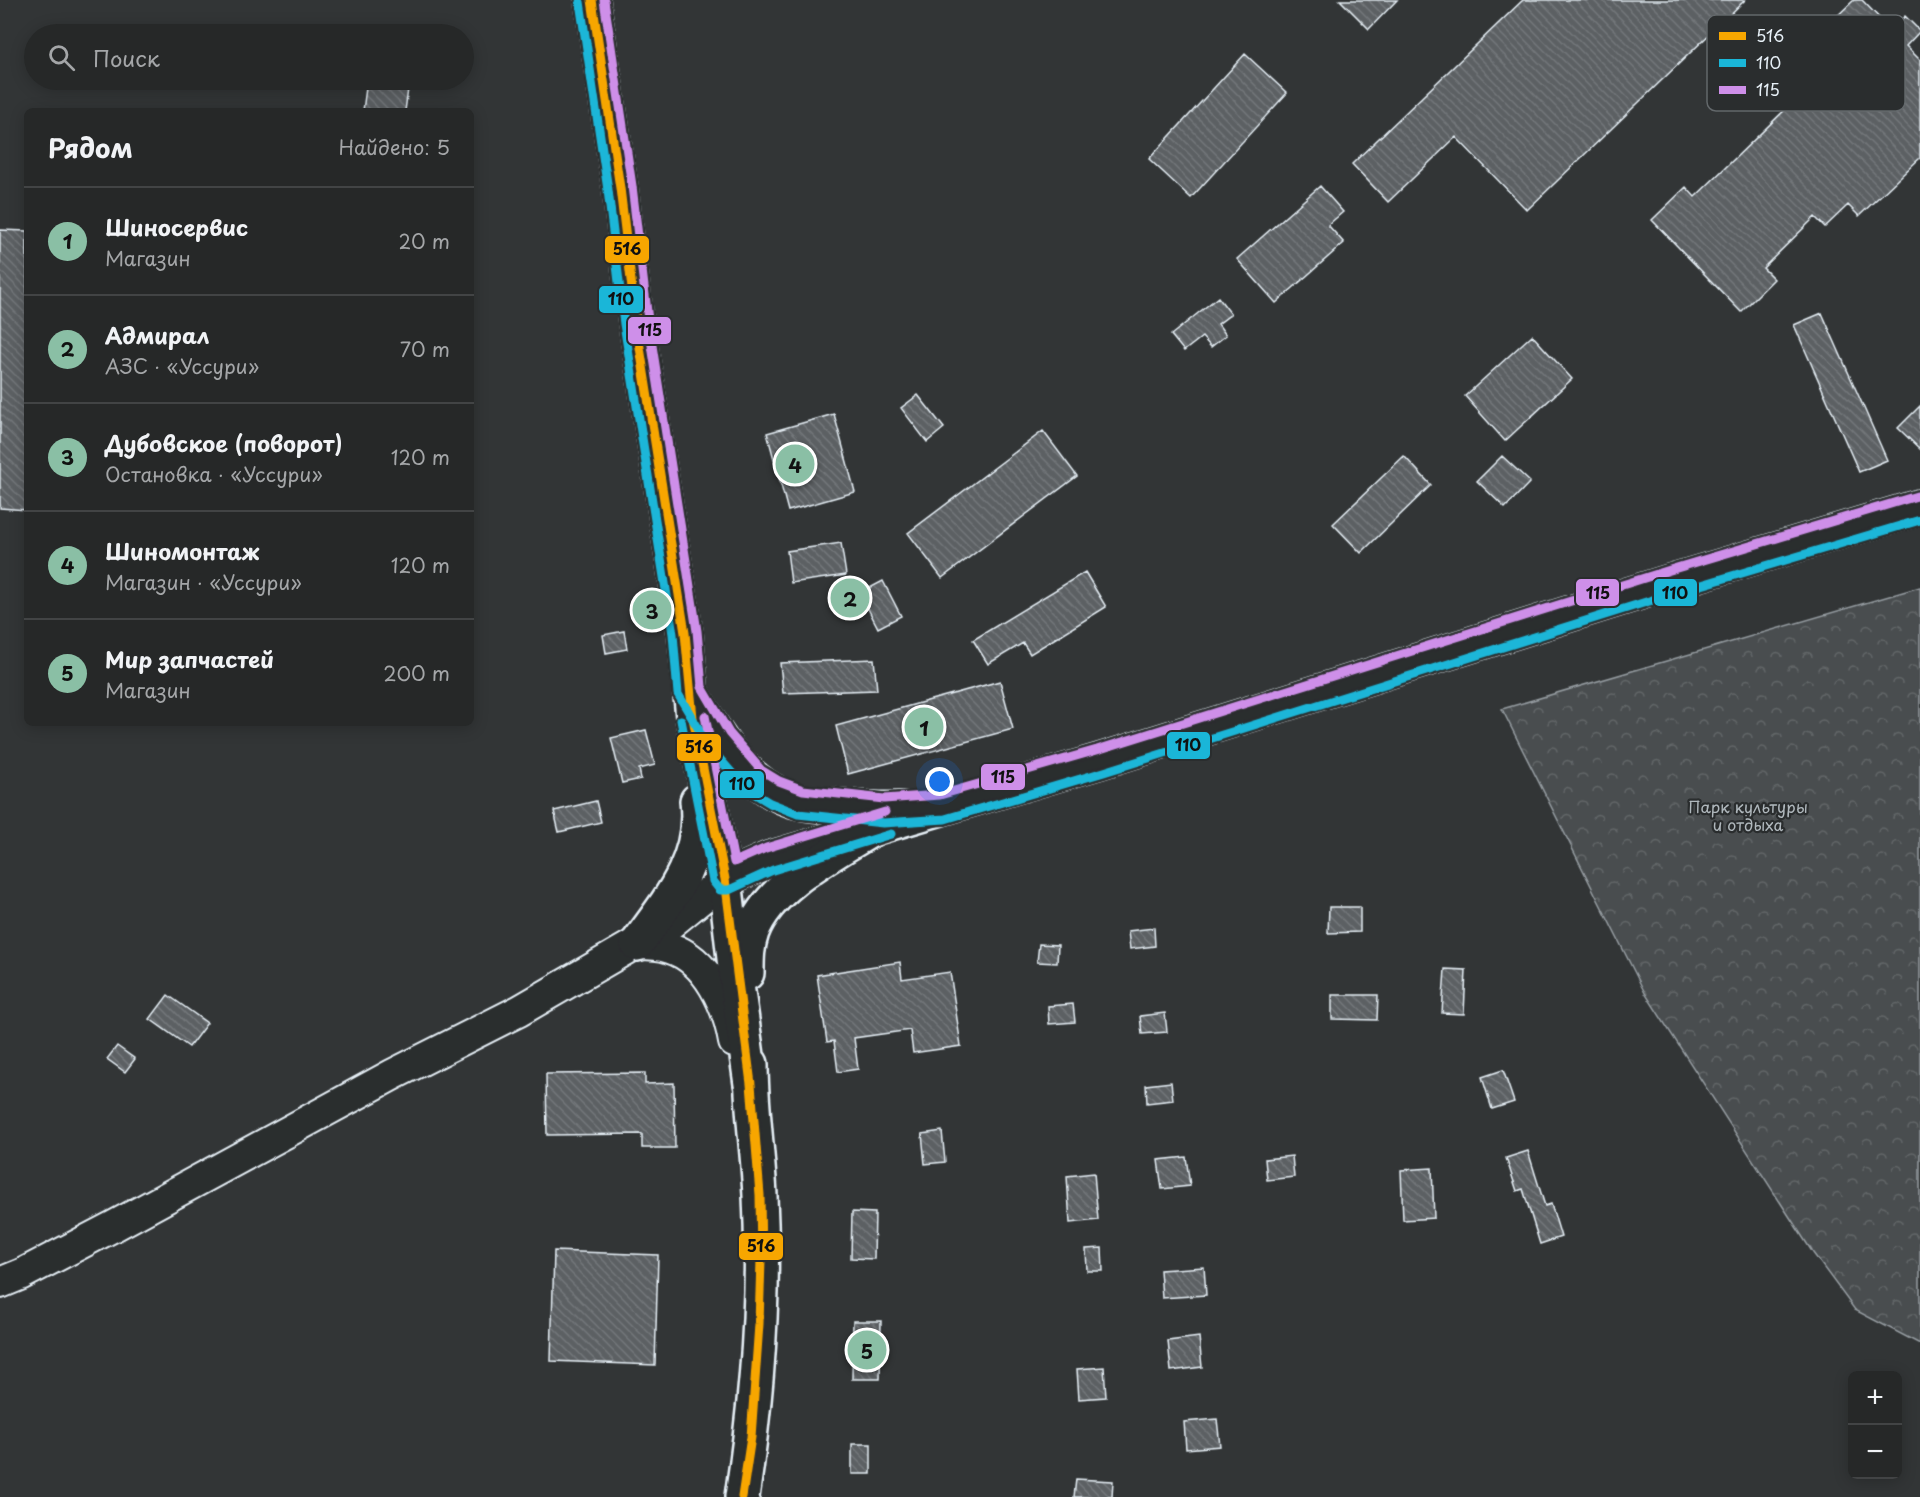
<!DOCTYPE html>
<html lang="ru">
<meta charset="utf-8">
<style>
:root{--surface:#262828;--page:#2e3030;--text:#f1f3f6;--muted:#a4a6a8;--line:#424445;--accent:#8abfa5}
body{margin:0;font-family:"Playpen Sans",sans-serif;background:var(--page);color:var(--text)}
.controls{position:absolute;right:18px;bottom:18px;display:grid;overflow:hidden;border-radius:9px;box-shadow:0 3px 15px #0003}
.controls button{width:54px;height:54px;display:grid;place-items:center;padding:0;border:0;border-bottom:2px solid var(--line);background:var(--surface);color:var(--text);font:30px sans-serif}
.you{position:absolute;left:940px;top:782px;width:21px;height:21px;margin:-15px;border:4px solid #fff;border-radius:50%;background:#1a73e8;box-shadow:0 0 0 9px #1a73e833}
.badge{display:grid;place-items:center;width:39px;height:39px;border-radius:50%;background:var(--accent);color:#111;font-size:20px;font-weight:700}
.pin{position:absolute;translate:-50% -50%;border:3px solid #fff;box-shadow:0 2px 6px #0006}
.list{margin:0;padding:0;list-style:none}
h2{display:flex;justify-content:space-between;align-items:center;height:78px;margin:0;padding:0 24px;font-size:26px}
h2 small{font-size:20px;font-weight:400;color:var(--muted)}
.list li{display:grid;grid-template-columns:39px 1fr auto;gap:18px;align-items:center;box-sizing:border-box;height:108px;padding:0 24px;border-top:2px solid var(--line)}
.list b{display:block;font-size:22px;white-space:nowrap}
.list p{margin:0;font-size:20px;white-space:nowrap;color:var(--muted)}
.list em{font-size:20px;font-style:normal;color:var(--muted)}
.icon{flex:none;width:33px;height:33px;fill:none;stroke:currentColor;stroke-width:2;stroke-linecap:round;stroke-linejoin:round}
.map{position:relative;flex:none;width:1920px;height:1497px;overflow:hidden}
.search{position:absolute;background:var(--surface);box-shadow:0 3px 15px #0003;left:24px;top:24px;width:450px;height:66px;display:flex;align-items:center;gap:15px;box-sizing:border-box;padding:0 21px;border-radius:33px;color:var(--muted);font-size:22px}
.panel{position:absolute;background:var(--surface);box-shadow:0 3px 15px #0003;left:24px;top:108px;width:450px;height:618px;border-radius:9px}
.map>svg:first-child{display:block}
.park{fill:url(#park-crowns);stroke:#989fa4;stroke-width:1.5}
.building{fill:url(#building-back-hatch);stroke:#e8f1f8;stroke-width:1.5}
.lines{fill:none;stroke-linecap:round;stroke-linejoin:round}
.secondary-casing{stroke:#e8f1f8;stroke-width:34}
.primary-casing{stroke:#e8f1f8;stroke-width:38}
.highway-casing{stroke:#e8f1f8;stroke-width:38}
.secondary{stroke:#2a2d2e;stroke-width:30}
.primary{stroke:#2a2d2e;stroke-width:33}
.highway{stroke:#2a2d2e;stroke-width:33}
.bus-1-casing{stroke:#2a2d2e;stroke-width:14}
.bus-2-casing{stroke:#2a2d2e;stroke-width:14}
.bus-3-casing{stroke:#2a2d2e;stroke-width:14}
.bus-1{stroke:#f7a600;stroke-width:9}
.bus-2{stroke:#1ab6d8;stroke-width:9}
.bus-3{stroke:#ce8fe9;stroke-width:9}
.labels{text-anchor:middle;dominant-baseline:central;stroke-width:4.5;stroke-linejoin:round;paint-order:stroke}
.park-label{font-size:16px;fill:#b0b8bd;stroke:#2a2d2e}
.key{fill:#2a2d2e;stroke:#63686b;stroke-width:1.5}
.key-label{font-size:16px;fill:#e8f1f8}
.line-badge{stroke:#2a2d2e;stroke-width:2}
.pale-badge-label{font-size:16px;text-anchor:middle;font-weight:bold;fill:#111}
</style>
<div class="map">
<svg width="1920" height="1497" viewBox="0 0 1920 1497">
<defs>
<pattern id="park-crowns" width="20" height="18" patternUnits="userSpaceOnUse" patternTransform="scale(1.5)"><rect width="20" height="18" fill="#494d4f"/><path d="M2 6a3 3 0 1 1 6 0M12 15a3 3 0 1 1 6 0" fill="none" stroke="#636769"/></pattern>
<pattern id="building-back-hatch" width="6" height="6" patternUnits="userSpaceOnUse" patternTransform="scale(1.5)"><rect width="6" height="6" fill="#5c6063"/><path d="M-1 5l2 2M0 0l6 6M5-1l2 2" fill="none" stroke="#73777a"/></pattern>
</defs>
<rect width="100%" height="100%" fill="#323536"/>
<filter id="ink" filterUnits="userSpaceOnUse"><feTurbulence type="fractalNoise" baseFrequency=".0167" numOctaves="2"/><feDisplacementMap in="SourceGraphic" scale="12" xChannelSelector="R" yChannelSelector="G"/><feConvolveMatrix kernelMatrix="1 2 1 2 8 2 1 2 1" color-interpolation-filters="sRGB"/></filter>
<g filter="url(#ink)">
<!-- park -->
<path class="park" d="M1920,587V1344L1855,1310L1813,1253L1645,993L1502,709Z"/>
<!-- building -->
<path class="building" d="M1340,0H1397L1369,29Z
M1523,0H1745L1527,210L1456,137L1388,202L1352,164Z
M1854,0H1862L1891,30L1905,16L1920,31L1906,46L1920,60V158L1859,216L1848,205L1825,227L1815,217L1763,268L1774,279L1741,312L1652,220L1686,187L1695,197L1853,44L1831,22Z
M1245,54L1287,93L1191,198L1149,159Z
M367,80H387L386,86L408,89L405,111H363Z
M1320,186L1343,212L1328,225L1344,243L1276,303L1237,259Z
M0,230L27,231V510L0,508Z
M1218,297L1231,314L1218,324L1226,335L1211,347L1202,337L1184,351L1171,335Z
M1822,313L1887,460L1859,472L1794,325Z
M1532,335L1572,379L1505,441L1465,396Z
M918,395L944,428L927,442L901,408Z
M1920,406V449L1898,428Z
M834,414L855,492L788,511L767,433Z
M1043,431L1077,476L942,578L908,533Z
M1404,456L1431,485L1361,553L1333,524Z
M1502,456L1530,482L1505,508L1477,481Z
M841,543L846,575L791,583L787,551Z
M1085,572L1106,607L1030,654L1023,643L988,664L973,640Z
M883,581L901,616L878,628L860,593Z
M624,631L627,649L606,653L603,635Z
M874,659L877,690L783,693L780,663Z
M1000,681L1013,729L848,774L836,726Z
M646,730L655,765L639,769L641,779L622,783L611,738Z
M596,801L601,822L559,832L554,811Z
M1329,907H1360V932L1328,933Z
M1154,928L1155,946L1130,949L1128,931Z
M1039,944L1058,945L1057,963L1037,962Z
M900,962L902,979L950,972L961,1046L913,1053L910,1030L854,1038L858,1069L838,1072L834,1041L827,1042L817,975Z
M1445,969L1466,970L1464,1014L1442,1013Z
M168,995L207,1023L189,1047L150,1019Z
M1332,995H1378L1377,1020L1332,1019Z
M1073,1004L1075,1022L1049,1024L1048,1006Z
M1165,1013L1167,1032L1142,1034L1140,1016Z
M117,1046L135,1059L125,1072L107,1059Z
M1503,1070L1514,1102L1492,1109L1482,1077Z
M645,1073V1084L674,1083L675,1148H642V1134L547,1135L546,1074Z
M1171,1082L1173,1100L1147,1103L1146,1085Z
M942,1131L945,1162L925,1164L922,1134Z
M1528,1151L1545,1206L1551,1204L1561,1237L1540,1244L1523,1189L1517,1191L1506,1158Z
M1292,1156L1294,1177L1267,1180L1265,1159Z
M1186,1157L1190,1186L1162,1189L1158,1160Z
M1432,1168L1434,1218L1403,1220L1401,1170Z
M1094,1173L1098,1220L1070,1223L1067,1176Z
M852,1212L875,1213L874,1259L851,1258Z
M1102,1248L1103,1271H1087L1086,1249Z
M554,1251L658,1255L655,1365L551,1361Z
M1204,1267L1206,1295L1162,1298L1160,1270Z
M853,1321H881L880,1379H852Z
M1199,1337L1202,1367L1171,1371L1168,1341Z
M1104,1367L1106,1397L1079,1399L1077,1369Z
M1217,1419L1220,1446L1186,1449L1184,1422Z
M852,1444H871V1474H852Z
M1076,1479L1113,1481L1112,1497H1074Z"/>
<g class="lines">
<defs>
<path id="secondary" d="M637,944C648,944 660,944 670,948C708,960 728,1006 734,1042
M0,1283L22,1274L114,1226L392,1075L519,1011L671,923L725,879"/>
<path id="primary" d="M690,691C717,736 745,789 800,802C812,805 825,805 837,806C859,808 880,811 902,809
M725,879L769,859L1100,761L1674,581L1920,507"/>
<path id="highway" d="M592,0L620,188L636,322L685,633L693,718L725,879L737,985L751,1084
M637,944C670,899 704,859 697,801
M747,973C747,959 747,946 752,932C770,884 836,852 877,826
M742,1497C757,1398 765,1296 760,1196C758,1152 751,1108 751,1064"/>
</defs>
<!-- secondary casing -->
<use href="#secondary" class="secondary-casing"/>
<!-- primary casing -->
<use href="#primary" class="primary-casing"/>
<!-- highway casing -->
<use href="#highway" class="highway-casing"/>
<!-- secondary -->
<use href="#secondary" class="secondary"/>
<!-- primary -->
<use href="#primary" class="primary"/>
<!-- highway -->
<use href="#highway" class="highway"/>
<defs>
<path id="bus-1" d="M592,0L620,188L636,322L685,633L693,718L725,879L751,1084L760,1195L761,1260L759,1324L751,1437L742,1497"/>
<path id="bus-2" d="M580,2L608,190L624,324L673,634L678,694L710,748L745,788L770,803L798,814L883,823L945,819L1104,772L1678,592L1920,520
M681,720L713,881L720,890H729L773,870L891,834"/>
<path id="bus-3" d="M604,0L632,186L648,320L697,631L702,687L729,733L761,770L779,781L803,790L884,799L940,795L1097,750L1670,570L1917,496
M705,716L734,862L766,848L885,812"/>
</defs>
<!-- bus-1 casing -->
<use href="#bus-1" class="bus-1-casing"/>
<!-- bus-2 casing -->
<use href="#bus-2" class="bus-2-casing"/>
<!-- bus-3 casing -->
<use href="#bus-3" class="bus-3-casing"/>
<!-- bus-1 -->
<use href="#bus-1" class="bus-1"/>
<!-- bus-2 -->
<use href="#bus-2" class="bus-2"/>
<!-- bus-3 -->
<use href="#bus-3" class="bus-3"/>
</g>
</g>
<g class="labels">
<!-- park labels -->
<g class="park-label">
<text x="1748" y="806">Парк культуры<tspan x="1748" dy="18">и отдыха</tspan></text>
</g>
</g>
<!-- legend -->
<rect x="1707" y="15" width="198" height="96" rx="9" class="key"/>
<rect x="1719" y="32" width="27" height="8" fill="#f7a600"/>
<rect x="1719" y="59" width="27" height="8" fill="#1ab6d8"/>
<rect x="1719" y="86" width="27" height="8" fill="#ce8fe9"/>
<g class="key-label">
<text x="1756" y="42">516</text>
<text x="1756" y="69">110</text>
<text x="1756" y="96">115</text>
</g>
<g class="line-badge">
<rect x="604" y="235" width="46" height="29" rx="6" fill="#f7a600"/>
<rect x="598" y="285" width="46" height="29" rx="6" fill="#1ab6d8"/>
<rect x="627" y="316" width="45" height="29" rx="6" fill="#ce8fe9"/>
<rect x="1575" y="578" width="45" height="29" rx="6" fill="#ce8fe9"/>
<rect x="1653" y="578" width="45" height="29" rx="6" fill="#1ab6d8"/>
<rect x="1166" y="731" width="45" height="29" rx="6" fill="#1ab6d8"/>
<rect x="676" y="733" width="46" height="29" rx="6" fill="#f7a600"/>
<rect x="980" y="763" width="46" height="28" rx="6" fill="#ce8fe9"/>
<rect x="719" y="770" width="46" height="29" rx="6" fill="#1ab6d8"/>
<rect x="738" y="1232" width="46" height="29" rx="6" fill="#f7a600"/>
</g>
<g class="pale-badge-label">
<text x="627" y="255">516</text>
<text x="621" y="305">110</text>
<text x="650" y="336">115</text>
<text x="1598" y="599">115</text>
<text x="1675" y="599">110</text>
<text x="1188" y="751">110</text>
<text x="699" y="753">516</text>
<text x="1003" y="783">115</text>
<text x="742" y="790">110</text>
<text x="761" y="1252">516</text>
</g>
</svg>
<div class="controls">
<button>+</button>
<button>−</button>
</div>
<div class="you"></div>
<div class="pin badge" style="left:924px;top:727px">1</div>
<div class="pin badge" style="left:850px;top:598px">2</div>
<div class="pin badge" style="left:652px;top:610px">3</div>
<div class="pin badge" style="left:795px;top:464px">4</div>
<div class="pin badge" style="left:867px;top:1350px">5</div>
<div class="search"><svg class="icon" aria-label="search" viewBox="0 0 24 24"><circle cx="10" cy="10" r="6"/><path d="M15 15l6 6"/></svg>Поиск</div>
<section class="panel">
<h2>Рядом<small>Найдено: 5</small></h2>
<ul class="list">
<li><span class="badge">1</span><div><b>Шиносервис</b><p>Магазин</p></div><em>20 m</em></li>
<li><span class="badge">2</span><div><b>Адмирал</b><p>АЗС · «Уссури»</p></div><em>70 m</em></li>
<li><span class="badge">3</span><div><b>Дубовское (поворот)</b><p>Остановка · «Уссури»</p></div><em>120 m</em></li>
<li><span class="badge">4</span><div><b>Шиномонтаж</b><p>Магазин · «Уссури»</p></div><em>120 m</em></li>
<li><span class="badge">5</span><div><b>Мир запчастей</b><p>Магазин</p></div><em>200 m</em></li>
</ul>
</section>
</div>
